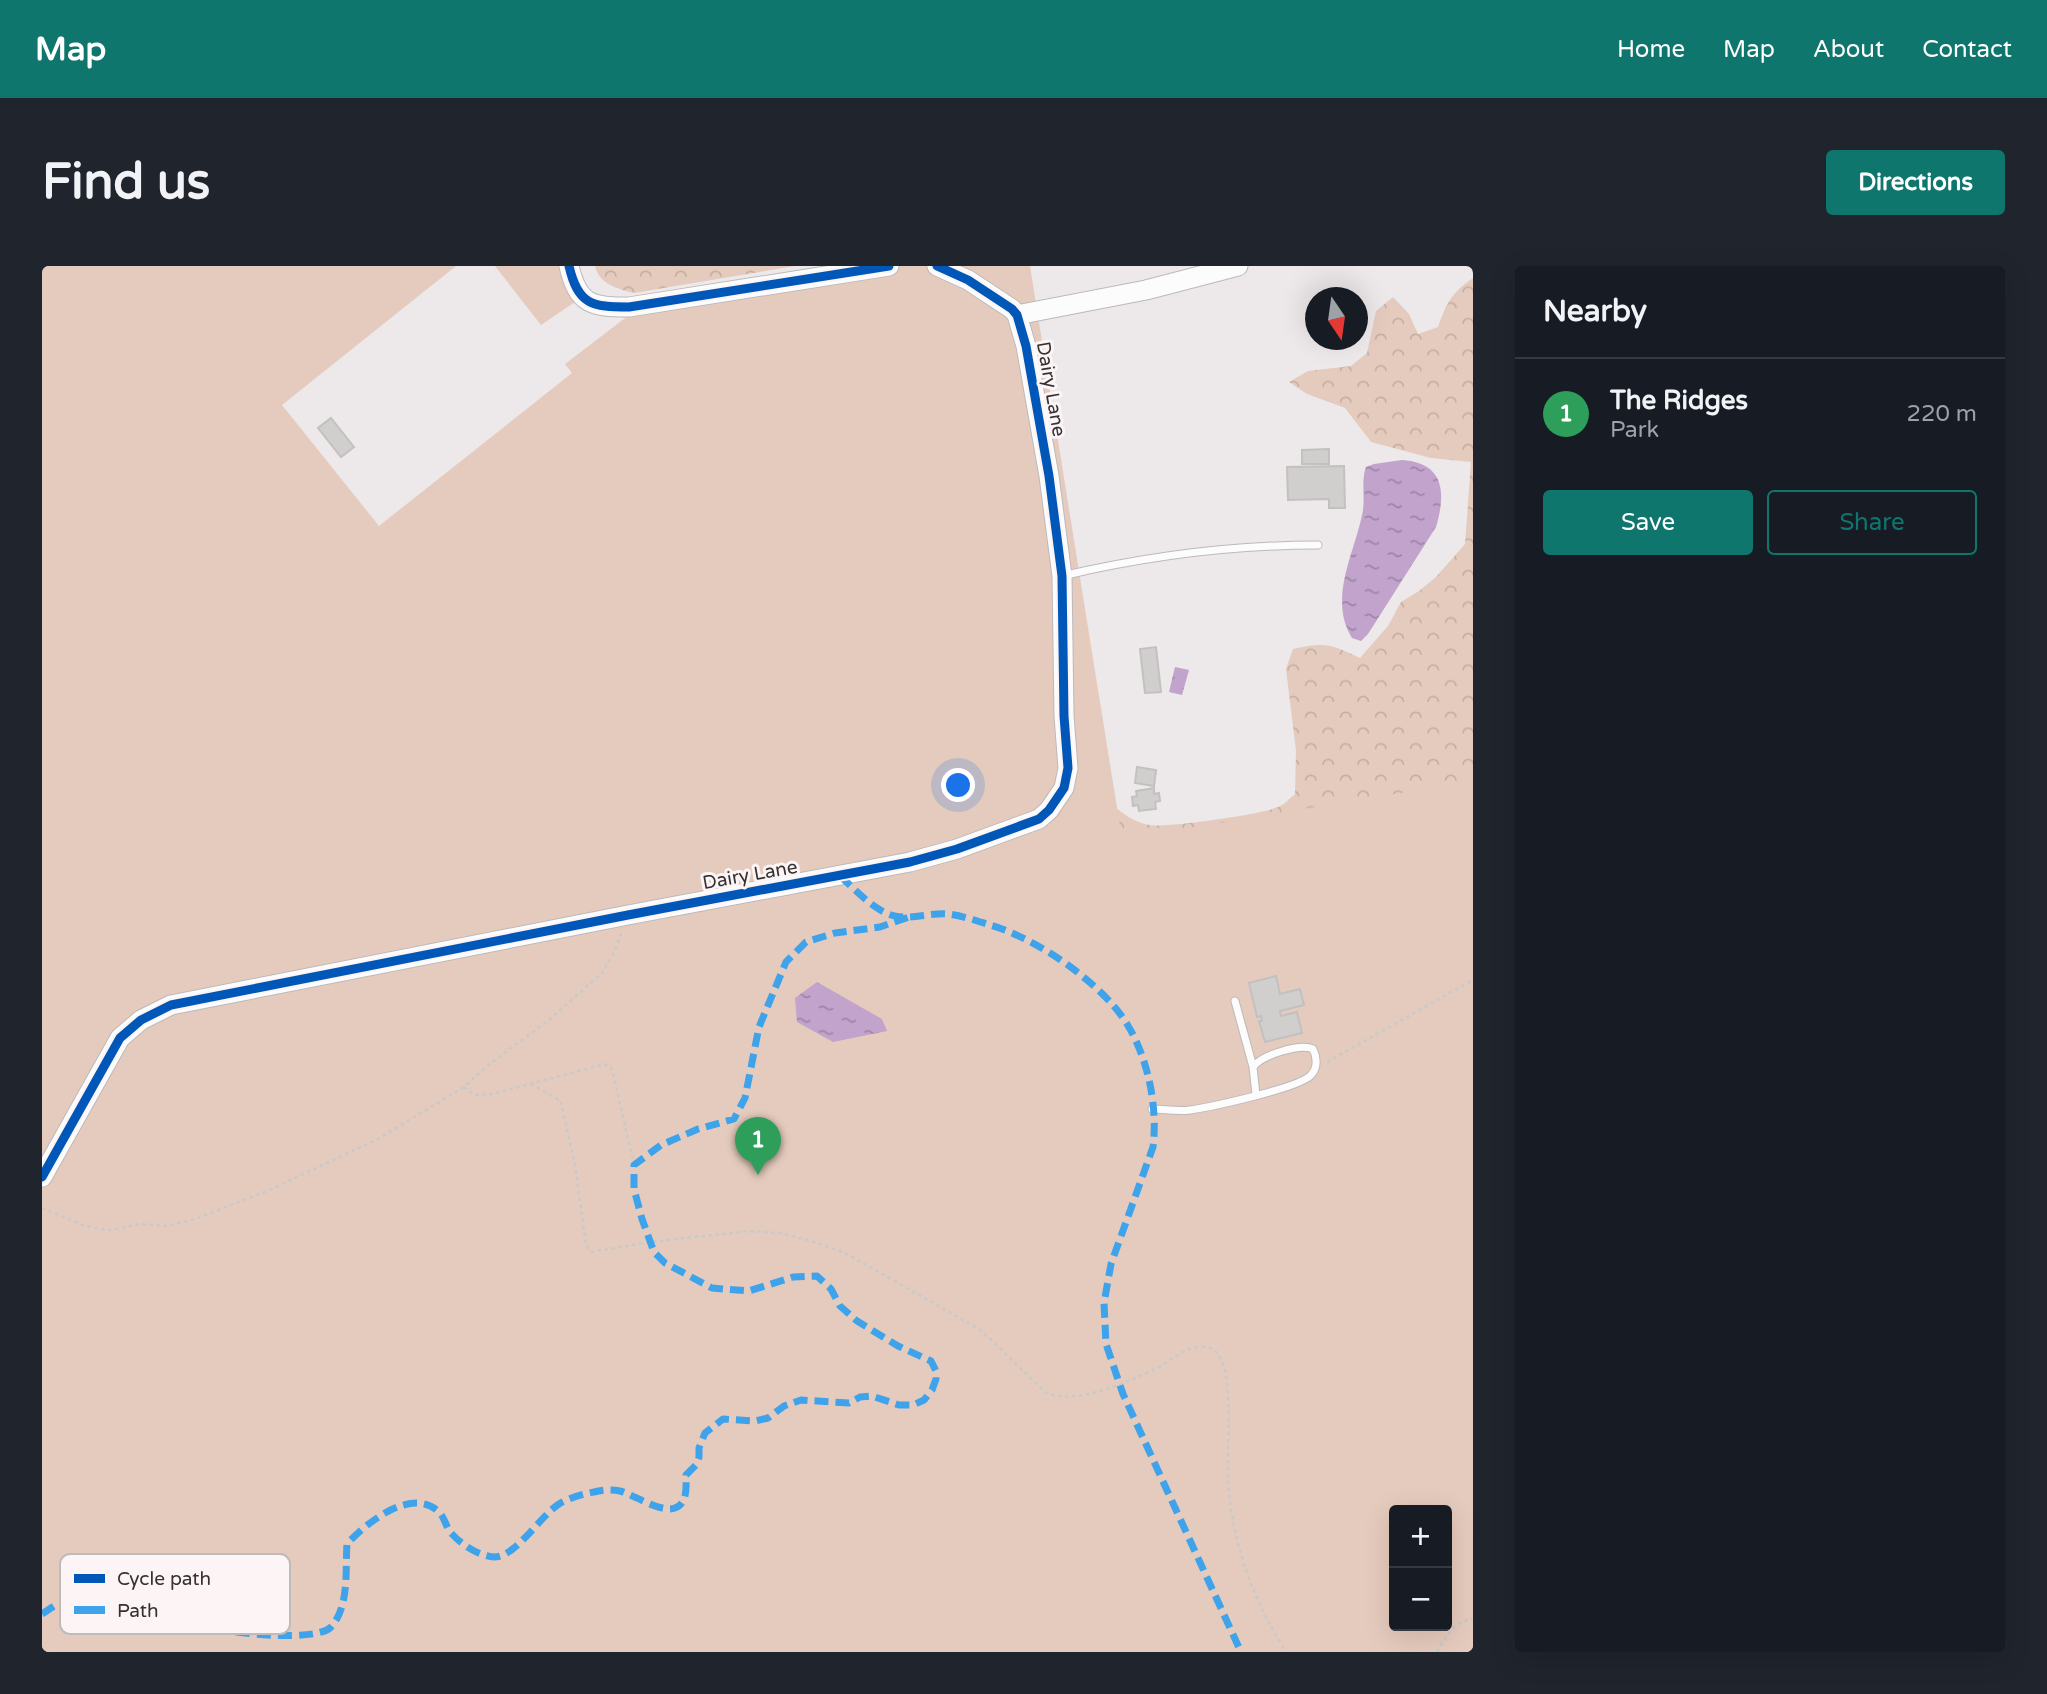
<!DOCTYPE html>
<meta charset="utf-8">
<style>
:root{--surface:#171b24;--page:#20242c;--text:#f1f3f6;--muted:#9ea1a6;--line:#363941;--accent:#0f766e}
body{margin:0;font-family:"Varela Round",sans-serif;background:var(--page);color:var(--text)}
.controls{position:absolute;right:21px;bottom:21px;display:grid;overflow:hidden;border-radius:7px;box-shadow:0 7px 28px #0002}
.controls button{width:63px;height:63px;display:grid;place-items:center;padding:0;border:0;border-bottom:2px solid var(--line);background:var(--surface);color:var(--text);font:35px sans-serif}
.compass{position:absolute;left:1263px;top:21px;width:63px;height:63px;border-radius:50%;background:var(--surface);box-shadow:0 7px 28px #0002;rotate:167deg}
.you{position:absolute;left:917px;top:520px;width:24px;height:24px;margin:-18px;border:5px solid #fff;border-radius:50%;background:#1a73e8;box-shadow:0 0 0 10px #1a73e833}
.badge{display:grid;place-items:center;width:46px;height:46px;border-radius:50%;background:var(--accent);color:#fff;font-size:23px;font-weight:700}
.pin{position:absolute;translate:-50% -58px;filter:drop-shadow(0 2px 4px #0008)}
.pin::after{content:'';position:absolute;top:37px;width:24px;height:21px;background:inherit;clip-path:polygon(0 0,100% 0,50% 100%)}
.list{margin:0;padding:0;list-style:none}
h2{display:flex;justify-content:space-between;align-items:center;height:91px;margin:0;padding:0 28px;font-size:30px}
h2 small{font-size:23px;font-weight:400;color:var(--muted)}
.list li{display:grid;grid-template-columns:46px 1fr auto;gap:21px;align-items:center;box-sizing:border-box;height:112px;padding:0 28px;border-top:2px solid var(--line)}
.list b{display:block;font-size:26px;white-space:nowrap}
.list p{margin:0;font-size:23px;white-space:nowrap;color:var(--muted)}
.list em{font-size:23px;font-style:normal;color:var(--muted)}
.actions{display:flex;gap:14px;padding:21px 28px}
.actions a{flex:1;padding:16px 0;border:2px solid var(--accent);border-radius:7px;text-align:center;font-size:24px;color:var(--accent)}
.actions .main{background:var(--accent);color:#fff}
.map{position:relative;flex:none;width:1431px;height:1386px;overflow:hidden;border-radius:7px}
header{display:flex;align-items:center;gap:42px;box-sizing:border-box;height:98px;padding:0 35px;background:var(--accent);color:#fff}
header strong{font-size:33px}
nav{display:flex;gap:38px;margin-inline-start:auto;font-size:24px}
.intro{display:flex;align-items:center;justify-content:space-between;box-sizing:border-box;height:168px;padding:0 42px}
h1{margin:0;font-size:49px}
.button{padding:18px 32px;border-radius:7px;background:var(--accent);color:#fff;font-size:24px;font-weight:700}
main{display:flex;gap:42px;padding:0 42px}
aside{flex:1;background:var(--surface);border-radius:7px;box-shadow:0 7px 28px #0002}
.map>svg:first-child{display:block}
.forest{fill:url(#forest-crowns)}
.park{fill:#e5cbbd;fill-rule:evenodd}
.water{fill:url(#water-ripples)}
.building{fill:#d1cece;stroke:#c3c0c0;stroke-width:2}
.lines{fill:none;stroke-linecap:round;stroke-linejoin:round}
.lane-casing{stroke:#bdb9ba;stroke-width:9}
.secondary-casing{stroke:#bdb9ba;stroke-width:21}
.path{stroke:#cac9c9;stroke-width:2.5;stroke-dasharray:3.5 3.5;stroke-linecap:butt}
.lane{stroke:#fcfcfc;stroke-width:7}
.secondary{stroke:#fcfcfc;stroke-width:19}
.quiet{stroke:#3ea3eb;stroke-width:7;stroke-dasharray:14 7;stroke-linecap:butt}
.cycleway-casing{stroke:#fcf4f5;stroke-width:13}
.cycleway{stroke:#0057b8;stroke-width:9}
.labels{text-anchor:middle;dominant-baseline:central;stroke-width:6;stroke-linejoin:round;paint-order:stroke}
.street-label{font-size:19px;fill:#353233;stroke:#fcf4f5}
.key{fill:#fcf4f5;stroke:#c0babb;stroke-width:2}
.key-label{font-size:19px;fill:#353233}
</style>
<header>
<strong>Map</strong>
<nav><a>Home</a><a>Map</a><a>About</a><a>Contact</a></nav>
</header>
<div class="intro"><h1>Find us</h1><a class="button">Directions</a></div>
<main>
<div class="map">
<svg width="1431" height="1386" viewBox="0 0 1431 1386">
<defs>
<pattern id="forest-crowns" width="20" height="18" patternUnits="userSpaceOnUse" patternTransform="scale(1.75)"><rect width="20" height="18" fill="#e5cbbd"/><path d="M2 6a3 3 0 1 1 6 0M12 15a3 3 0 1 1 6 0" fill="none" stroke="#c5afa3"/></pattern>
<pattern id="water-ripples" width="26" height="14" patternUnits="userSpaceOnUse" patternTransform="scale(1.75)"><rect width="26" height="14" fill="#c1a3cc"/><path d="M2 4q2-2 4 0t4 0M15 11q2-2 4 0t4 0" fill="none" stroke="#9e85a6"/></pattern>
</defs>
<rect width="100%" height="100%" fill="#ede8e9"/>
<!-- forest -->
<path class="forest" d="M553,0H753L592,27C576,23 557,18 553,0Z
M1431,12V522L1059,582L1070,539C1082,548 1093,557 1108,559C1124,562 1222,548 1236,541C1242,539 1248,532 1253,528L1254,485L1244,403L1251,383C1285,376 1288,378 1318,392L1346,360L1359,336L1377,325L1394,311L1423,278L1429,196L1389,192L1329,176L1303,142L1265,128L1247,116L1266,105L1309,100L1325,87L1334,45L1351,31L1367,48L1376,68L1396,61C1405,37 1409,27 1431,12Z"/>
<!-- park -->
<path class="park" d="M0,0H414L240,139L337,260L530,107L523,98L591,46L856,0H988L1080,573L1431,515V1386H0ZM1352,1244H1405V1360H1352Z
M453,0H526L533,36L499,59Z"/>
<!-- water -->
<path class="water" d="M1360,194C1403,197 1404,227 1394,261L1326,368L1319,375L1310,372C1285,332 1314,285 1321,244C1323,230 1319,215 1324,201L1332,198Z
M1133,401L1147,404L1140,429L1127,426Z
M775,716L840,753L845,765L791,776L755,756L753,732Z"/>
<!-- building -->
<path class="building" d="M289,152L312,181L299,191L276,162Z
M1287,183V198H1260V184Z
M1302,200L1303,242H1287V233L1246,234L1245,201Z
M1114,381L1119,426L1103,427L1098,383Z
M1095,501L1114,504L1112,520L1093,517Z
M1112,522V528L1117,527L1118,535L1113,536L1114,543L1097,545L1096,539L1091,540L1090,531L1095,530L1094,525Z
M1234,710L1238,728L1258,723L1262,739L1238,745L1239,750L1255,746L1260,767L1223,776L1217,755H1220L1219,750L1215,751L1207,717Z"/>
<g class="lines">
<defs>
<path id="lane" d="M1020,310C1105,290 1190,279 1276,279
M1193,735L1211,801
M1110,843C1122,843 1136,846 1148,844C1168,841 1258,822 1269,809C1276,802 1275,791 1271,783C1258,777 1220,789 1211,801L1214,829"/>
<path id="secondary" d="M527,0C536,39 550,41 587,41L847,0
M975,49L1104,24L1196,0
M0,911L78,772L99,754L129,739L586,649L868,596L915,583L997,553L1007,544L1022,522L1026,502L1022,450L1020,310L1007,210L984,80L975,49L970,43L926,14L895,0"/>
</defs>
<!-- lane casing -->
<use href="#lane" class="lane-casing"/>
<!-- secondary casing -->
<use href="#secondary" class="secondary-casing"/>
<!-- path -->
<path class="path" d="M1285,796L1431,714
M489,818L519,835L533,899L544,979L549,986L608,976L707,965L739,967L776,977L803,987L939,1064L1003,1126C1032,1141 1088,1115 1115,1102C1126,1096 1136,1088 1147,1083C1155,1081 1166,1079 1173,1085C1194,1103 1184,1183 1186,1211C1189,1274 1210,1333 1244,1386
M422,821L432,829L450,828L563,798L570,803L592,899
M0,942L43,960L60,963L69,964L97,958L125,960L153,953L225,925L336,873L422,821L445,800L507,754L561,706L573,684L580,665
M1395,1386C1404,1371 1412,1355 1431,1353"/>
<!-- lane -->
<use href="#lane" class="lane"/>
<!-- secondary -->
<use href="#secondary" class="secondary"/>
<!-- quiet -->
<path class="quiet" d="M798,610C813,623 829,642 849,649C867,655 888,646 907,648C921,650 935,655 948,659C994,672 1060,717 1085,758C1106,792 1116,841 1111,881L1069,998L1062,1037L1064,1078L1081,1128L1199,1386
M0,1348L12,1340L53,1339C59,1334 65,1330 68,1323C77,1307 79,1285 101,1294C111,1307 114,1323 127,1334C139,1345 158,1358 173,1362C193,1368 275,1376 289,1361C308,1340 303,1303 305,1278C324,1257 370,1220 397,1246C403,1252 404,1262 410,1268C420,1279 437,1290 452,1291C474,1291 497,1251 517,1238C527,1232 540,1228 552,1226C560,1224 570,1223 578,1225C594,1229 630,1256 641,1235C645,1228 644,1217 644,1209L654,1199L657,1191V1182L663,1167L681,1153L713,1155L726,1152L742,1140L759,1134L807,1137L818,1131L830,1130L857,1139H871L882,1134L890,1124L894,1113V1105L889,1095L856,1080L815,1055L798,1040L789,1023L775,1010L751,1011L707,1025L670,1022L623,997L612,986L600,953L592,923V899L619,879L656,863L692,853L703,832L717,761L744,696L764,676L793,667L838,661L870,650"/>
<defs>
<path id="cycleway" d="M527,0C536,39 550,41 587,41L847,0
M0,911L78,772L99,754L129,739L586,649L868,596L915,583L997,553L1007,544L1022,522L1026,502L1022,450L1020,310L1007,210L984,80L975,49L970,43L926,14L895,0"/>
</defs>
<!-- cycleway casing -->
<use href="#cycleway" class="cycleway-casing"/>
<!-- cycleway -->
<use href="#cycleway" class="cycleway"/>
</g>
<g class="labels">
<!-- street labels -->
<g class="street-label">
<text transform="translate(1009 123) rotate(80)">Dairy Lane</text>
<text transform="translate(708 609) rotate(-10)">Dairy Lane</text>
</g>
</g>
<!-- legend -->
<rect x="18" y="1288" width="230" height="80" rx="10" class="key"/>
<rect x="32" y="1308" width="31" height="9" fill="#0057b8"/>
<rect x="32" y="1340" width="31" height="8" fill="#3ea3eb"/>
<g class="key-label">
<text x="75" y="1319">Cycle path</text>
<text x="75" y="1351">Path</text>
</g>
</svg>
<div class="controls">
<button>+</button>
<button>−</button>
</div>
<svg class="compass" viewBox="-18 -18 36 36"><path d="M0-13l5 13h-10z" fill="#e53935"/><path d="M0 13l5-13h-10z" fill="#9ea1a6"/></svg>
<div class="you"></div>
<div class="pin badge" style="left:716px;top:909px;background:#2e9e5b">1</div>
</div>
<aside>
<h2>Nearby<small></small></h2>
<ul class="list">
<li><span class="badge" style="background:#2e9e5b">1</span><div><b>The Ridges</b><p>Park</p></div><em>220 m</em></li>
</ul>
<div class="actions"><a class="main">Save</a><a>Share</a></div>
</aside>
</main>
